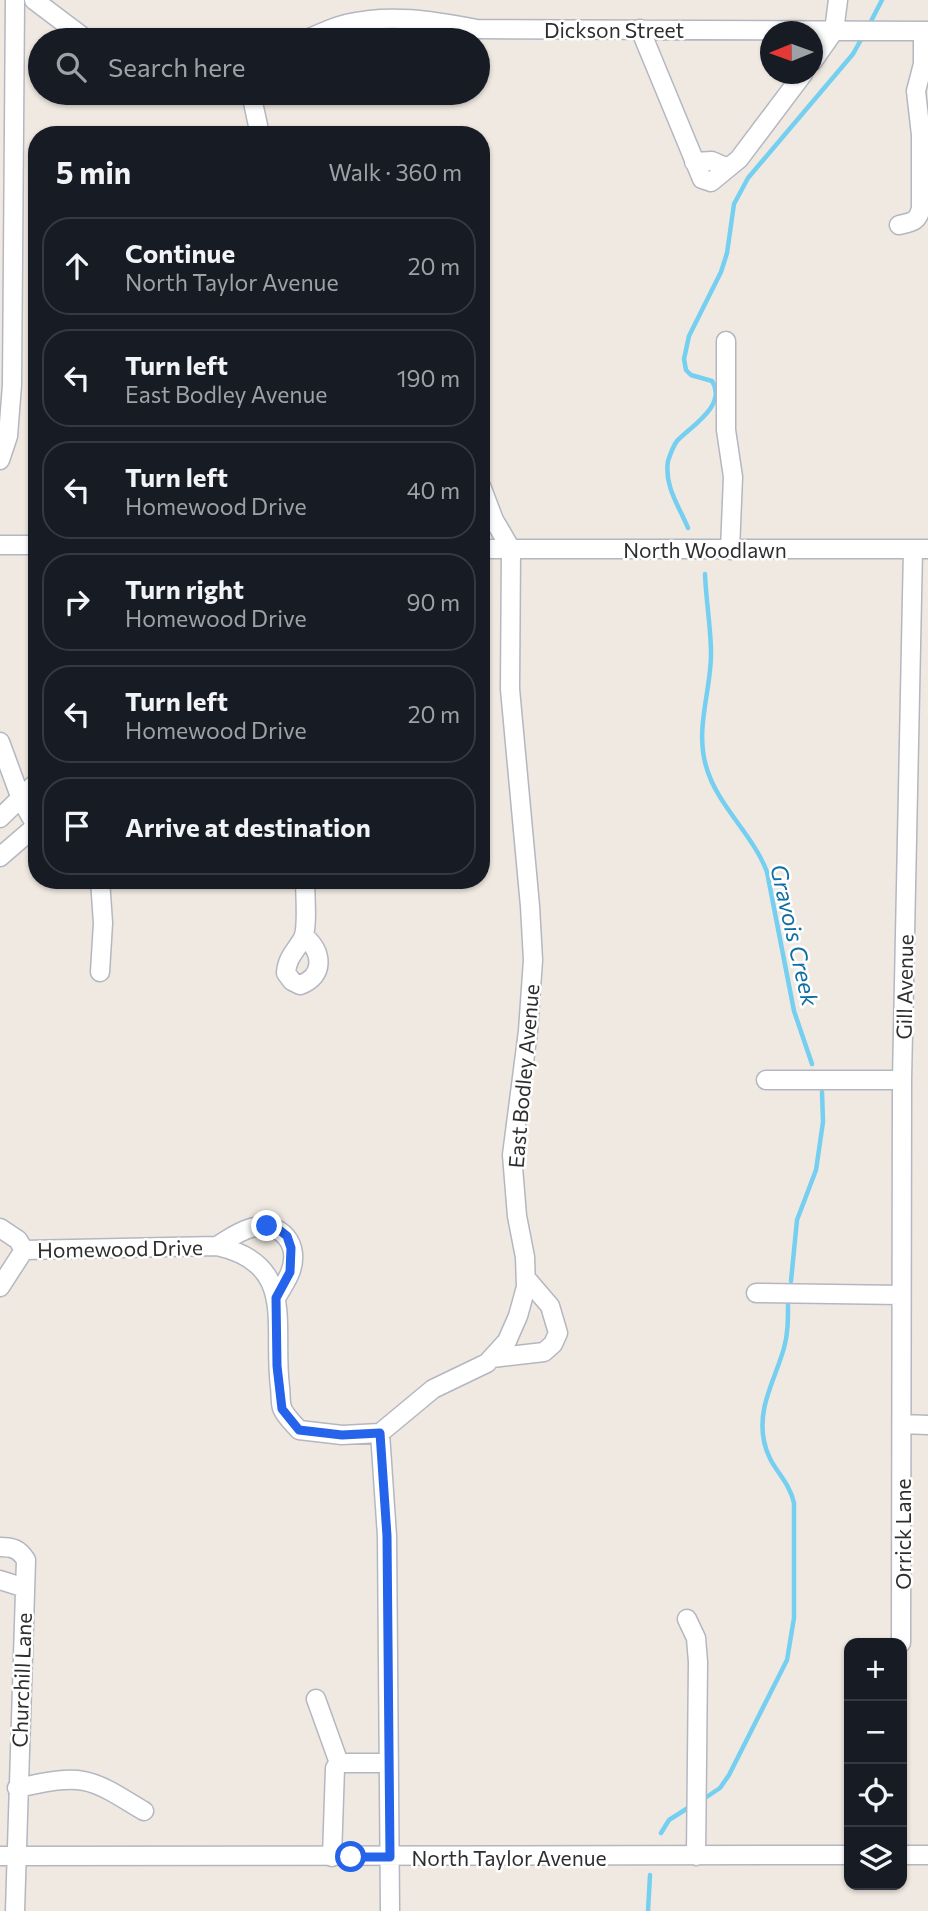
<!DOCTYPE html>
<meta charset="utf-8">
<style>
:root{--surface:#171b24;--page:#20242c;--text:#f1f3f6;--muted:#9ea1a6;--line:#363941}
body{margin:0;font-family:Commissioner,sans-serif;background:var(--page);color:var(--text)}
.controls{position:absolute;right:21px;bottom:21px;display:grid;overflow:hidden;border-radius:14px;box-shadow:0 2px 5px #0004}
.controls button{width:63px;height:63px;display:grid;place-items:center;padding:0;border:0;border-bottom:2px solid var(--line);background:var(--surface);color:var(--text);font:35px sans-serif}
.compass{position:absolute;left:760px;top:21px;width:63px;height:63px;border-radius:50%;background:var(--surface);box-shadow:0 2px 5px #0004;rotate:269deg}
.stop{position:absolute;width:21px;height:21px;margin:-16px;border:5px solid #2563eb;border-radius:50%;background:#fff}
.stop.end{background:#2563eb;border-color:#fff;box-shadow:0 2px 7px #0008}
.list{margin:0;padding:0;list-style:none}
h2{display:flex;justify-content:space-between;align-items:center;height:91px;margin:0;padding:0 28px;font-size:30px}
h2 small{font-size:23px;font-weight:400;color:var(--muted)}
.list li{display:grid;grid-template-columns:46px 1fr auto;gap:21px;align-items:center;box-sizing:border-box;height:98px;margin:0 14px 14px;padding:0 14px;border:2px solid var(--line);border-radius:28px}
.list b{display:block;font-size:26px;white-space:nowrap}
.list p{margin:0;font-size:23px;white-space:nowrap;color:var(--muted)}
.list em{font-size:23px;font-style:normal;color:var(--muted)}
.icon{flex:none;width:38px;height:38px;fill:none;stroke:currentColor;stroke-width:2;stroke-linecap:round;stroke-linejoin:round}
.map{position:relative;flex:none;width:928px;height:1911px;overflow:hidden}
.search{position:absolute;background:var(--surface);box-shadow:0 2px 5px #0004;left:28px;top:28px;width:462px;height:77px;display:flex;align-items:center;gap:18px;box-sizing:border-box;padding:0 24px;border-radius:38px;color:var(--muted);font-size:26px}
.panel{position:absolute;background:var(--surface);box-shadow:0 2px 5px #0004;left:28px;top:126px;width:462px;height:763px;border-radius:28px}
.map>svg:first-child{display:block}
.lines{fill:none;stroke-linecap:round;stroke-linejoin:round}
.stream{stroke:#75cff0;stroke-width:4.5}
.minor-casing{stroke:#b4b7c1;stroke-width:21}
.minor{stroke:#fff;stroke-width:18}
.route{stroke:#2563eb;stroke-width:9}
.labels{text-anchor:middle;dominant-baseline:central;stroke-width:5;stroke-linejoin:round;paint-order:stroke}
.street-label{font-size:21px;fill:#2e2e2e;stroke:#fff}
.water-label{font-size:23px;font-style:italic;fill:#0d6fa3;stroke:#fff}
</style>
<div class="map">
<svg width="928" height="1911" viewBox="0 0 928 1911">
<rect width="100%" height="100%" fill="#efe9e1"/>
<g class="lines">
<!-- stream -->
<path class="stream" d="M869,25L882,0
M688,528C679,506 664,486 668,461C670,455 673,446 677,441C690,427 728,405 712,381L691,375L686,370L684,359L689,336L721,272L727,253L734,204L748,178L853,54L863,36
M705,574C706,601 711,628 711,654C711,691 695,728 706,766C717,806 753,834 767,872L794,1011L812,1064
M791,1281L797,1220L816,1170L823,1122L822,1092
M702,1800L720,1788L729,1775L787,1660L794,1618V1503C788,1477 769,1468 764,1441C757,1407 775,1380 784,1348C788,1334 788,1320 788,1305
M661,1833L669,1820L691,1806
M648,1911L650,1875"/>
<defs>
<path id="minor" d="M34,0L87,40
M640,29L702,179L711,182L739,159L803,74
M304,40C318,35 332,27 346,24C390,13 433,21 477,29L928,31
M813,61L834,31L838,0
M251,93L260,135
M694,162L712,161L728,168
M899,225C912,222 918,222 921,208V135L916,91L923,64V31
M726,341V430L733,477L730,550
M0,460L8,436L12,385L15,0
M0,545H37
M481,549H928
M0,742L21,799L36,826
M0,818L37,782
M0,857L37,825
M100,880L103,923L100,972
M304,936C323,952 325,976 300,985L292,981L286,973C287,957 296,951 303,938C308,927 305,893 305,880
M766,1080H902
M0,1228L18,1240L24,1250
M217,1246C227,1240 239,1231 251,1228C282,1220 301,1245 290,1273C286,1282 281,1290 276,1298
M24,1250L217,1246C298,1264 272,1325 280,1387C281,1393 280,1402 282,1408C285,1416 294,1424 299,1430L342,1435L380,1433
M0,1287L24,1250
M756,1293L901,1295
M492,1358L544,1352L553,1344L558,1333L550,1306L526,1278
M903,1424L928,1425
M380,1433L433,1389L487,1363L507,1341L518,1316L526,1287L525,1257L517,1216L512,1155L528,1031L533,960L530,906L510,689L511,549L494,520L481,486
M380,1433L387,1536L390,1911
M0,1547C13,1547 19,1549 26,1560L15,1911
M0,1580L25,1588
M687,1619L696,1638L698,1662L696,1856
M901,1643L902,1080L913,549
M316,1699L339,1763
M17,1788C38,1784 63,1777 84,1781C105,1785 126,1801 144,1811
M902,1855H928
M0,1856L849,1855
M332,1857L335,1768L339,1763H389"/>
</defs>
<!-- minor casing -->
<use href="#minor" class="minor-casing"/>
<!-- minor -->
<use href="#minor" class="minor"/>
</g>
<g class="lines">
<!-- route -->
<path class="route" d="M267,1226L278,1229L287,1236L291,1248L290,1272L276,1298L277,1366L282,1409L299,1430L342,1435L380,1433L387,1536L390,1857H351"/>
</g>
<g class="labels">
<!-- street labels -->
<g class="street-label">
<text x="614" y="29">Dickson Street</text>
<text x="705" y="549">North Woodlawn</text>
<text transform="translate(904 987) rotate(-89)">Gill Avenue</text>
<text transform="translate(523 1076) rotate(-85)">East Bodley Avenue</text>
<text transform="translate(120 1248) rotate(-1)">Homewood Drive</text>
<text transform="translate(902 1534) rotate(-90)">Orrick Lane</text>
<text transform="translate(21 1680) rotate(-88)">Churchill Lane</text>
<text x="509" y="1857">North Taylor Avenue</text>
</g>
<!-- water labels -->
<g class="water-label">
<text transform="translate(795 935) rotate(77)">Gravois Creek</text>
</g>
</g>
</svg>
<div class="controls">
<button>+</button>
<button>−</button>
<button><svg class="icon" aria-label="locate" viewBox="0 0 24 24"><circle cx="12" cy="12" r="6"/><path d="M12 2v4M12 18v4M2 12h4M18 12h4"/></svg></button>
<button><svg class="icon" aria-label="layers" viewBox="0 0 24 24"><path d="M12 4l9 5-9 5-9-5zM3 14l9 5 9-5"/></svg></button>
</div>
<svg class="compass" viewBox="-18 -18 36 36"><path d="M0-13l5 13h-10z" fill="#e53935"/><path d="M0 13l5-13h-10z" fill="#9ea1a6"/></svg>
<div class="stop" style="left:351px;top:1857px"></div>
<div class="stop end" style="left:267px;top:1226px"></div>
<div class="search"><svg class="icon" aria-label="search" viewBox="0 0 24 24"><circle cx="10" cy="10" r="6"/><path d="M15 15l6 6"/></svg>Search here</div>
<section class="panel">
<h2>5 min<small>Walk · 360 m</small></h2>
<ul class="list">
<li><svg class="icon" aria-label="ahead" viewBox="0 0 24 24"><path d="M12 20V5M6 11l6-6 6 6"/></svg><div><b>Continue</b><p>North Taylor Avenue</p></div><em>20 m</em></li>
<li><svg class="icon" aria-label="left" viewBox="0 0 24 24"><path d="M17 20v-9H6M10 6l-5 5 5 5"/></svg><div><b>Turn left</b><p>East Bodley Avenue</p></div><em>190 m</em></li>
<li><svg class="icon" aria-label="left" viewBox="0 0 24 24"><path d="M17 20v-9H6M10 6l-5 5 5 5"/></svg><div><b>Turn left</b><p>Homewood Drive</p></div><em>40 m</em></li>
<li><svg class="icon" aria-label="right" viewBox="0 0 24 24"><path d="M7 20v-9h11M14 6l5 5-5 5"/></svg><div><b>Turn right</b><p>Homewood Drive</p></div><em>90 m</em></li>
<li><svg class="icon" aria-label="left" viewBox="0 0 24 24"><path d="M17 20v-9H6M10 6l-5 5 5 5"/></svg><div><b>Turn left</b><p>Homewood Drive</p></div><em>20 m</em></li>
<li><svg class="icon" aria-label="arrive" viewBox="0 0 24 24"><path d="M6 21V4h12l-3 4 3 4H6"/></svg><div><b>Arrive at destination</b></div></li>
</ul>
</section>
</div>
